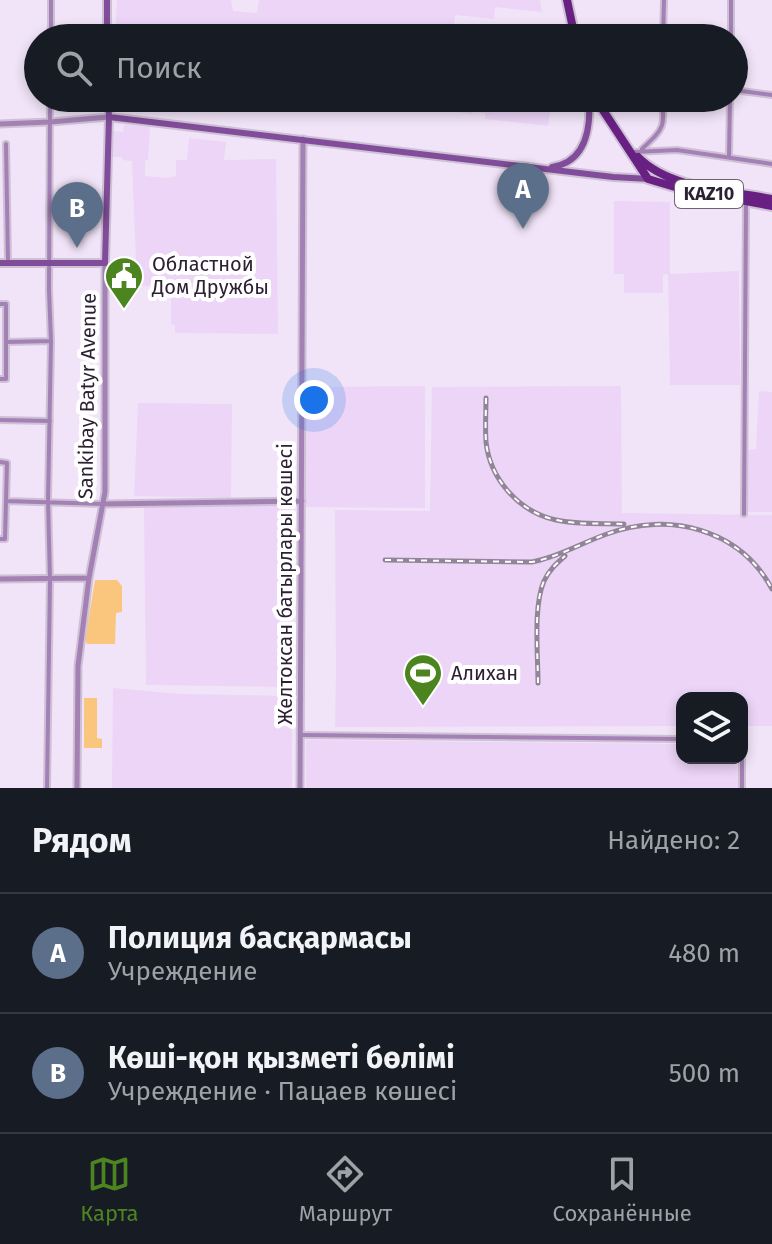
<!DOCTYPE html>
<html lang="ru">
<meta charset="utf-8">
<style>
:root{--surface:#171b24;--page:#242831;--text:#f1f3f6;--muted:#9ea1a6;--line:#363941;--accent:#4c851f}
body{margin:0;font-family:"Fira Sans",sans-serif;background:var(--page);color:var(--text)}
.controls{position:absolute;right:24px;bottom:24px;display:grid;overflow:hidden;border-radius:16px;box-shadow:0 4px 12px #0003}
.controls button{width:72px;height:72px;display:grid;place-items:center;padding:0;border:0;border-bottom:2px solid var(--line);background:var(--surface);color:var(--text);font:40px sans-serif}
.you{position:absolute;left:314px;top:400px;width:28px;height:28px;margin:-20px;border:6px solid #fff;border-radius:50%;background:#1a73e8;box-shadow:0 0 0 12px #1a73e833}
.badge{display:grid;place-items:center;width:52px;height:52px;border-radius:50%;background:var(--accent);color:#fff;font-size:26px;font-weight:700}
.pin{position:absolute;translate:-50% -66px;filter:drop-shadow(0 2px 4px #0008)}
.pin::after{content:'';position:absolute;top:42px;width:28px;height:24px;background:inherit;clip-path:polygon(0 0,100% 0,50% 100%)}
.list{margin:0;padding:0;list-style:none}
h2{display:flex;justify-content:space-between;align-items:center;height:104px;margin:0;padding:0 32px;font-size:34px}
h2 small{font-size:26px;font-weight:400;color:var(--muted)}
.list li{display:grid;grid-template-columns:52px 1fr auto;gap:24px;align-items:center;box-sizing:border-box;height:120px;padding:0 32px;border-top:2px solid var(--line)}
.list b{display:block;font-size:30px;white-space:nowrap}
.list p{margin:0;font-size:26px;white-space:nowrap;color:var(--muted)}
.list em{font-size:26px;font-style:normal;color:var(--muted)}
.icon{flex:none;width:44px;height:44px;fill:none;stroke:currentColor;stroke-width:2;stroke-linecap:round;stroke-linejoin:round}
.map{position:relative;flex:none;width:772px;height:788px;overflow:hidden}
.search{position:absolute;background:var(--surface);box-shadow:0 4px 12px #0003;left:24px;right:24px;top:24px;height:88px;display:flex;align-items:center;gap:20px;box-sizing:border-box;padding:0 28px;border-radius:44px;color:var(--muted);font-size:30px}
.sheet{height:344px;background:var(--surface)}
nav{display:flex;justify-content:space-around;align-items:center;box-sizing:border-box;height:112px;border-top:2px solid var(--line);background:var(--surface);font-size:22px;color:var(--muted)}
nav a{display:grid;justify-items:center;gap:4px}
nav .on{color:var(--accent)}
.map>svg:first-child{display:block}
.built{fill:#ecd5f7}
.green{fill:#fac67e}
.lines{fill:none;stroke-linecap:round;stroke-linejoin:round}
.minor-casing{stroke:#cec1d5;stroke-width:8}
.tertiary-casing{stroke:#cec1d5;stroke-width:9}
.secondary-casing{stroke:#cec1d5;stroke-width:10}
.primary-casing{stroke:#cec1d5;stroke-width:12}
.minor{stroke:#a481b5;stroke-width:4}
.tertiary{stroke:#a481b5;stroke-width:5}
.secondary{stroke:#814c99;stroke-width:6}
.primary{stroke:#682083;stroke-width:8}
.rail-casing{stroke:#928599;stroke-width:5}
.rail{stroke:#fff;stroke-width:2;stroke-dasharray:6;stroke-linecap:butt}
.labels{text-anchor:middle;dominant-baseline:central;stroke-width:8;stroke-linejoin:round;paint-order:stroke}
.shield{fill:#fff;stroke:#6c6370;stroke-width:2}
.shield-label{font-size:18px;font-weight:bold;fill:#2d2033}
.poi-label{font-size:20px;fill:#2d2033;stroke:#fff;text-anchor:start}
.street-label{font-size:20px;fill:#2d2033;stroke:#fff}
</style>
<div class="map">
<svg width="772" height="788" viewBox="0 0 772 788">
<rect width="100%" height="100%" fill="#f1e4f8"/>
<!-- built -->
<path class="built" d="M117,0H231L233,11L257,13L259,0H540L542,12L495,7L494,19L455,15L453,38H115Z
M271,98H552L548,126L485,119V113L473,112L472,114L413,107L412,110L406,109V112Z
M124,125L150,127L148,160L145,161V176L167,178L176,176V160H187L189,138L226,142L224,160L276,159L278,334L175,333V325L171,324V286H137L132,161L122,160V157H112V131L123,132Z
M614,201L670,202V274L739,271L740,385H670L668,274L663,275V293H624V274H614Z
M425,386V508L304,507V387Z
M621,386L622,513L772,515V726H742V698H682V726L335,727L336,674L335,510L430,511L432,387Z
M759,391L772,392V512H745L746,450L756,449Z
M138,403L232,404L231,498L134,496Z
M291,504L290,687L146,685L144,507Z
M113,688L181,694L292,696V788H112Z
M306,740L682,744V758H738V788H306Z"/>
<!-- green -->
<path class="green" d="M95,580H117L122,586V612L116,613L115,644H87L85,640Z
M84,698H97V738L102,739V748H84Z"/>
<g class="lines">
<defs>
<path id="minor" d="M51,38V0
M663,38L664,0
M731,38V0
M734,90L772,95
M6,144L8,262
M642,149C664,128 665,128 662,98
M634,152L677,150L772,164
M729,157L730,98
M0,304H6V342
M0,379H6V342L51,341
M0,420L50,421
M0,462L7,463L6,501
M744,514L746,203
M0,539H5L6,501L103,504
M301,735L682,739
M47,788L50,579L48,501L51,341L49,290L50,98
M742,788V740"/>
<path id="tertiary" d="M0,124L50,122L109,117
M103,504L302,501
M0,579L89,578
M77,788L78,666L89,578L105,492V263
M300,788L303,139"/>
<path id="secondary" d="M107,38V0
M109,117L613,177L650,179
M552,167C586,162 591,128 589,98
M0,263H105L109,117L108,98"/>
<path id="primary" d="M567,0L575,38
M595,98L648,179L685,190L772,206
M638,157C669,189 730,191 772,199"/>
</defs>
<!-- minor casing -->
<use href="#minor" class="minor-casing"/>
<!-- tertiary casing -->
<use href="#tertiary" class="tertiary-casing"/>
<!-- secondary casing -->
<use href="#secondary" class="secondary-casing"/>
<!-- primary casing -->
<use href="#primary" class="primary-casing"/>
<!-- minor -->
<use href="#minor" class="minor"/>
<!-- tertiary -->
<use href="#tertiary" class="tertiary"/>
<!-- secondary -->
<use href="#secondary" class="secondary"/>
<!-- primary -->
<use href="#primary" class="primary"/>
<defs>
<path id="rail" d="M486,398C486,412 485,427 486,442C490,479 519,512 556,520C578,525 602,523 624,524
M385,560L532,562C559,557 581,543 607,534C669,511 740,529 772,589
M538,683C538,655 533,606 544,581C549,570 557,563 565,556"/>
</defs>
<!-- rail casing -->
<use href="#rail" class="rail-casing"/>
<!-- rail -->
<use href="#rail" class="rail"/>
</g>
<!-- icons -->
<defs>
<symbol id="civic-pin" viewBox="-11 -11 22 30"><path d="M0 17L-7.5 6A9.5 9.5 0 1 1 7.5 6Z" fill="#4c851f" stroke="#fff"/><path d="M-.6-6.5H3V-4.5H.6V-3L4-1V1h2V6H-6V1h2V-1L-.6-3ZM-1.2 2.5V6h2.4V2.5Z" fill="#fff"/></symbol>
<symbol id="stadium-pin" viewBox="-11 -11 22 30"><path d="M0 17L-7.5 6A9.5 9.5 0 1 1 7.5 6Z" fill="#4c851f" stroke="#fff"/><path d="M0-5a6.5 5 0 1 0 0 10a6.5 5 0 1 0 0-10ZM-3.5-1.8h7v3.6h-7Z" fill="#fff"/></symbol>
</defs>
<g fill-rule="evenodd">
<use href="#civic-pin" x="102" y="254" width="44" height="60"/>
<use href="#stadium-pin" x="401" y="651" width="44" height="60"/>
</g>
<g class="labels">
<!-- shield labels -->
<rect class="shield" x="675" y="180" width="68" height="28" rx="6"/>
<g class="shield-label">
<text x="709" y="194">KAZ10</text>
</g>
<!-- poi labels -->
<g class="poi-label">
<text x="152" y="264">Областной<tspan x="152" dy="23">Дом Дружбы</tspan></text>
<text x="451" y="673">Алихан</text>
</g>
<!-- street labels -->
<g class="street-label">
<text transform="translate(87 396) rotate(-89)">Sankibay Batyr Avenue</text>
<text transform="translate(285 584) rotate(-90)">Желтоксан батырлары көшесі</text>
</g>
</g>
</svg>
<div class="controls">
<button><svg class="icon" aria-label="layers" viewBox="0 0 24 24"><path d="M12 4l9 5-9 5-9-5zM3 14l9 5 9-5"/></svg></button>
</div>
<div class="you"></div>
<div class="pin badge" style="left:523px;top:229px;background:#5c6f8a">A</div>
<div class="pin badge" style="left:77px;top:248px;background:#5c6f8a">B</div>
<div class="search"><svg class="icon" aria-label="search" viewBox="0 0 24 24"><circle cx="10" cy="10" r="6"/><path d="M15 15l6 6"/></svg>Поиск</div>
</div>
<section class="sheet">
<h2>Рядом<small>Найдено: 2</small></h2>
<ul class="list">
<li><span class="badge" style="background:#5c6f8a">A</span><div><b>Полиция басқармасы</b><p>Учреждение</p></div><em>480 m</em></li>
<li><span class="badge" style="background:#5c6f8a">B</span><div><b>Көші-қон қызметі бөлімі</b><p>Учреждение · Пацаев көшесі</p></div><em>500 m</em></li>
</ul>
</section>
<nav>
<a class="on"><svg class="icon" aria-label="map" viewBox="0 0 24 24"><path d="M3 6l6-2 6 2 6-2v14l-6 2-6-2-6 2zM9 4v14M15 6v14"/></svg>Карта</a>
<a><svg class="icon" aria-label="directions" viewBox="0 0 24 24"><path d="M12 3l9 9-9 9-9-9zM9 14v-3h6M13 9l2 2-2 2"/></svg>Маршрут</a>
<a><svg class="icon" aria-label="saved" viewBox="0 0 24 24"><path d="M7 4h10v16l-5-4-5 4z"/></svg>Сохранённые</a>
</nav>
